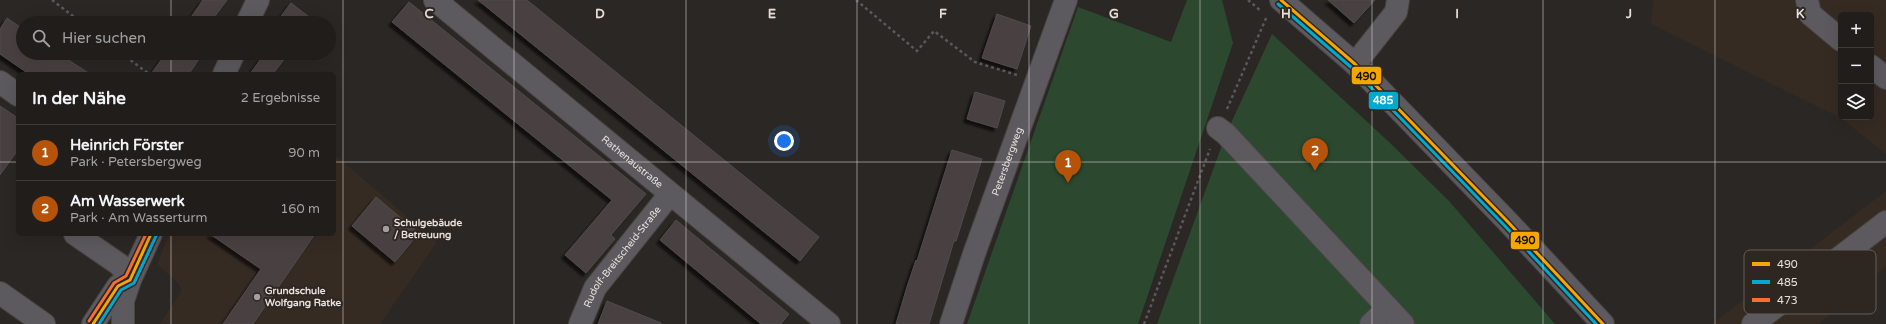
<!DOCTYPE html>
<html lang="de">
<meta charset="utf-8">
<style>
:root{--surface:#201d1b;--page:#282624;--text:#f1f3f6;--muted:#a2a2a3;--line:#3d3b3a;--accent:#b45309}
body{margin:0;font-family:"Varela Round",sans-serif;background:var(--page);color:var(--text)}
.controls{position:absolute;right:12px;top:12px;display:grid;overflow:hidden;border-radius:6px;box-shadow:0 4px 16px #0002}
.controls button{width:36px;height:36px;display:grid;place-items:center;padding:0;border:0;border-bottom:1px solid var(--line);background:var(--surface);color:var(--text);font:20px sans-serif}
.you{position:absolute;left:784px;top:141px;width:14px;height:14px;margin:-10px;border:3px solid #fff;border-radius:50%;background:#1a73e8;box-shadow:0 0 0 6px #1a73e833}
.badge{display:grid;place-items:center;width:26px;height:26px;border-radius:50%;background:var(--accent);color:#fff;font-size:13px;font-weight:700}
.pin{position:absolute;translate:-50% -33px;filter:drop-shadow(0 1px 2px #0008)}
.pin::after{content:'';position:absolute;top:21px;width:14px;height:12px;background:inherit;clip-path:polygon(0 0,100% 0,50% 100%)}
.list{margin:0;padding:0;list-style:none}
h2{display:flex;justify-content:space-between;align-items:center;height:52px;margin:0;padding:0 16px;font-size:17px}
h2 small{font-size:13px;font-weight:400;color:var(--muted)}
.list li{display:grid;grid-template-columns:26px 1fr auto;gap:12px;align-items:center;box-sizing:border-box;height:56px;padding:0 16px;border-top:1px solid var(--line)}
.list b{display:block;font-size:15px;white-space:nowrap}
.list p{margin:0;font-size:13px;white-space:nowrap;color:var(--muted)}
.list em{font-size:13px;font-style:normal;color:var(--muted)}
.icon{flex:none;width:22px;height:22px;fill:none;stroke:currentColor;stroke-width:2;stroke-linecap:round;stroke-linejoin:round}
.map{position:relative;flex:none;width:1886px;height:324px;overflow:hidden}
.search{position:absolute;background:var(--surface);box-shadow:0 4px 16px #0002;left:16px;top:16px;width:320px;height:44px;display:flex;align-items:center;gap:10px;box-sizing:border-box;padding:0 14px;border-radius:22px;color:var(--muted);font-size:15px}
.panel{position:absolute;background:var(--surface);box-shadow:0 4px 16px #0002;left:16px;top:72px;width:320px;height:164px;border-radius:6px}
.map>svg:first-child{display:block}
.built{fill:#362b23;fill-rule:evenodd}
.green{fill:#2c492f}
.building{fill:#494042;stroke:#504b4b;filter:url(#shadow)}
.lines{fill:none;stroke-linecap:round;stroke-linejoin:round}
.minor-casing{stroke:#484442;stroke-width:24}
.path{stroke:#5b575a;stroke-width:2.5;stroke-dasharray:3 3;stroke-linecap:butt}
.minor{stroke:#5d5a5f;stroke-width:22}
.bus-1-casing{stroke:#2e2621;stroke-width:6}
.bus-2-casing{stroke:#2e2621;stroke-width:6}
.bus-3-casing{stroke:#2e2621;stroke-width:6}
.bus-1{stroke:#f7a600;stroke-width:3}
.bus-2{stroke:#00a9ce;stroke-width:3}
.bus-3{stroke:#f46f30;stroke-width:3}
.grid{fill:none;stroke:#e4dfdc;stroke-width:1;stroke-opacity:0.55}
.poi-dot{fill:#a39f9c;stroke:#2e2621;stroke-width:1.5}
.labels{text-anchor:middle;dominant-baseline:central;stroke-width:4;stroke-linejoin:round;paint-order:stroke}
.street-label{font-size:10px;fill:#e4dfdc;stroke:#2e2621}
.poi-label{font-size:10px;font-weight:bold;fill:#e4dfdc;stroke:#2e2621;text-anchor:start}
.key{fill:#2e2621;stroke:#655e59;stroke-width:1}
.key-label{font-size:11px;fill:#e4dfdc}
.grid-label{font-size:13px;text-anchor:middle;font-weight:bold;fill:#e4dfdc;stroke:#2e2621;stroke-width:4;stroke-linejoin:round;paint-order:stroke}
.line-badge{stroke:#2e2621;stroke-width:1.5}
.badge-label{font-size:11px;text-anchor:middle;font-weight:bold;fill:#fff}
.pale-badge-label{font-size:11px;text-anchor:middle;font-weight:bold;fill:#111}
</style>
<div class="map">
<svg width="1886" height="324" viewBox="0 0 1886 324">
<defs>
<filter id="shadow"><feDropShadow dx="-3.5" dy="3.5" stdDeviation="1" flood-color="#0009"/></filter>
</defs>
<rect width="100%" height="100%" fill="#2b2724"/>
<!-- built -->
<path class="built" d="M1654,0H1886V154L1841,118L1651,24ZM1841,15H1871V117H1841Z
M334,154L437,242L380,324H160L182,290L178,283L157,264L169,234H334Z
M1886,191V266L1819,324H1712Z"/>
<!-- green -->
<path class="green" d="M1187,0H1222L1233,43L1138,324H967L1078,7L1171,42Z
M1272,34L1388,141L1449,201L1555,324H1157L1226,134Z"/>
<!-- building -->
<path class="building" d="M203,0H227L210,23H187Z
M478,0H527L819,237L800,261Z
M1328,0H1375L1354,23Z
M409,2L646,194L611,235L615,239L586,273L565,255L612,200L392,22Z
M291,3L313,20L311,23H276Z
M997,14L1031,26L1017,69L982,58Z
M7,18L23,29V53H58L90,74H29L0,54V29Z
M166,53H203L189,74H151Z
M265,53H289L273,74H250Z
M975,92L1005,101L997,128L967,119Z
M0,106L18,118V150L0,175Z
M952,150L982,159L956,241H954L929,324H896L907,287L916,260L917,261Z
M376,197L419,233L395,262L352,226Z
M676,220L789,314L781,324H761L660,240Z
M210,234H315L253,324H223L261,269Z
M607,301L661,323V324H598Z"/>
<g class="lines">
<defs>
<g id="minor">
<path id="s1" d="M435,0L829,324"/>
<path d="M1281,0L1355,64L1508,222L1603,324"/>
<path d="M1807,0L1810,14L1841,40"/>
<path d="M247,23L258,0"/>
<path d="M1355,64L1396,12L1398,0"/>
<path d="M1871,66L1886,78"/>
<path d="M224,74L234,53"/>
<path d="M0,82L18,95"/>
<path d="M1218,128L1226,134L1403,324"/>
<path d="M75,234L120,265L130,280"/>
<path d="M0,293L44,324"/>
<path d="M93,324L118,286L129,281"/>
<path d="M123,324V301L130,280L151,234"/>
<path id="s2" d="M580,324L595,288L670,194"/>
<path id="s3" d="M951,324L974,254L1066,0"/>
<path d="M1371,324L1388,308"/>
<path d="M1753,324L1886,222"/>
</g>
</defs>
<!-- minor casing -->
<use href="#minor" class="minor-casing"/>
<!-- path -->
<path class="path" d="M52,0L82,23
M856,0L917,51L934,31L975,62L1017,75
M1248,0L1261,11
M121,53L149,74
M1227,109L1267,16
M1144,324L1210,149"/>
<!-- minor -->
<use href="#minor" class="minor"/>
<defs>
<path id="bus-1" d="M1281,0L1355,64L1508,222L1603,324
M93,324L118,286L130,280L151,234"/>
<path id="bus-2" d="M1278,4L1352,68L1504,225L1596,324
M99,324L121,290L134,283L156,236"/>
<path id="bus-3" d="M89,321L114,283L126,276L146,234"/>
</defs>
<!-- bus-1 casing -->
<use href="#bus-1" class="bus-1-casing"/>
<!-- bus-2 casing -->
<use href="#bus-2" class="bus-2-casing"/>
<!-- bus-3 casing -->
<use href="#bus-3" class="bus-3-casing"/>
<!-- bus-1 -->
<use href="#bus-1" class="bus-1"/>
<!-- bus-2 -->
<use href="#bus-2" class="bus-2"/>
<!-- bus-3 -->
<use href="#bus-3" class="bus-3"/>
</g>
<!-- grid -->
<path class="grid" d="M171,0V23M343,0V324M514,0V324M686,0V324M857,0V324M1029,0V324M1200,0V324M1372,0V324M1543,0V324M1715,0V324M171,53V74M0,162H18M334,162H1886M171,234V324"/>
<!-- markers -->
<g class="poi-dot">
<circle cx="386" cy="229" r="4"/>
<circle cx="257" cy="297" r="4"/>
</g>
<g class="labels">
<!-- street labels -->
<g class="street-label">
<text stroke="none"><textPath href="#s1" startOffset="255">Rathenaustraße</textPath></text>
<text stroke="none"><textPath href="#s3" startOffset="172">Petersbergweg</textPath></text>
<text stroke="none"><textPath href="#s2" startOffset="80">Rudolf-Breitscheid-Straße</textPath></text>
</g>
<!-- poi labels -->
<g class="poi-label">
<text x="394" y="223">Schulgebäude<tspan x="394" dy="12">/ Betreuung</tspan></text>
<text x="265" y="291">Grundschule<tspan x="265" dy="12">Wolfgang Ratke</tspan></text>
</g>
</g>
<!-- legend -->
<rect x="1744" y="250" width="132" height="64" rx="6" class="key"/>
<rect x="1752" y="262" width="18" height="4" fill="#f7a600"/>
<rect x="1752" y="280" width="18" height="4" fill="#00a9ce"/>
<rect x="1752" y="298" width="18" height="4" fill="#f46f30"/>
<g class="key-label">
<text x="1777" y="268">490</text>
<text x="1777" y="286">485</text>
<text x="1777" y="304">473</text>
</g>
<g class="grid-label">
<text x="429" y="18">C</text>
<text x="600" y="18">D</text>
<text x="772" y="18">E</text>
<text x="943" y="18">F</text>
<text x="1114" y="18">G</text>
<text x="1286" y="18">H</text>
<text x="1457" y="18">I</text>
<text x="1629" y="18">J</text>
<text x="1800" y="18">K</text>
</g>
<g class="line-badge">
<rect x="1351" y="66" width="31" height="19" rx="4" fill="#f7a600"/>
<rect x="1368" y="91" width="31" height="19" rx="4" fill="#00a9ce"/>
<rect x="1510" y="231" width="30" height="19" rx="4" fill="#f7a600"/>
</g>
<g class="badge-label">
<text x="1383" y="104">485</text>
</g>
<g class="pale-badge-label">
<text x="1366" y="80">490</text>
<text x="1525" y="244">490</text>
</g>
</svg>
<div class="controls">
<button>+</button>
<button>−</button>
<button><svg class="icon" aria-label="layers" viewBox="0 0 24 24"><path d="M12 4l9 5-9 5-9-5zM3 14l9 5 9-5"/></svg></button>
</div>
<div class="you"></div>
<div class="pin badge" style="left:1068px;top:183px">1</div>
<div class="pin badge" style="left:1315px;top:171px">2</div>
<div class="search"><svg class="icon" aria-label="search" viewBox="0 0 24 24"><circle cx="10" cy="10" r="6"/><path d="M15 15l6 6"/></svg>Hier suchen</div>
<section class="panel">
<h2>In der Nähe<small>2 Ergebnisse</small></h2>
<ul class="list">
<li><span class="badge">1</span><div><b>Heinrich Förster</b><p>Park · Petersbergweg</p></div><em>90 m</em></li>
<li><span class="badge">2</span><div><b>Am Wasserwerk</b><p>Park · Am Wasserturm</p></div><em>160 m</em></li>
</ul>
</section>
</div>
